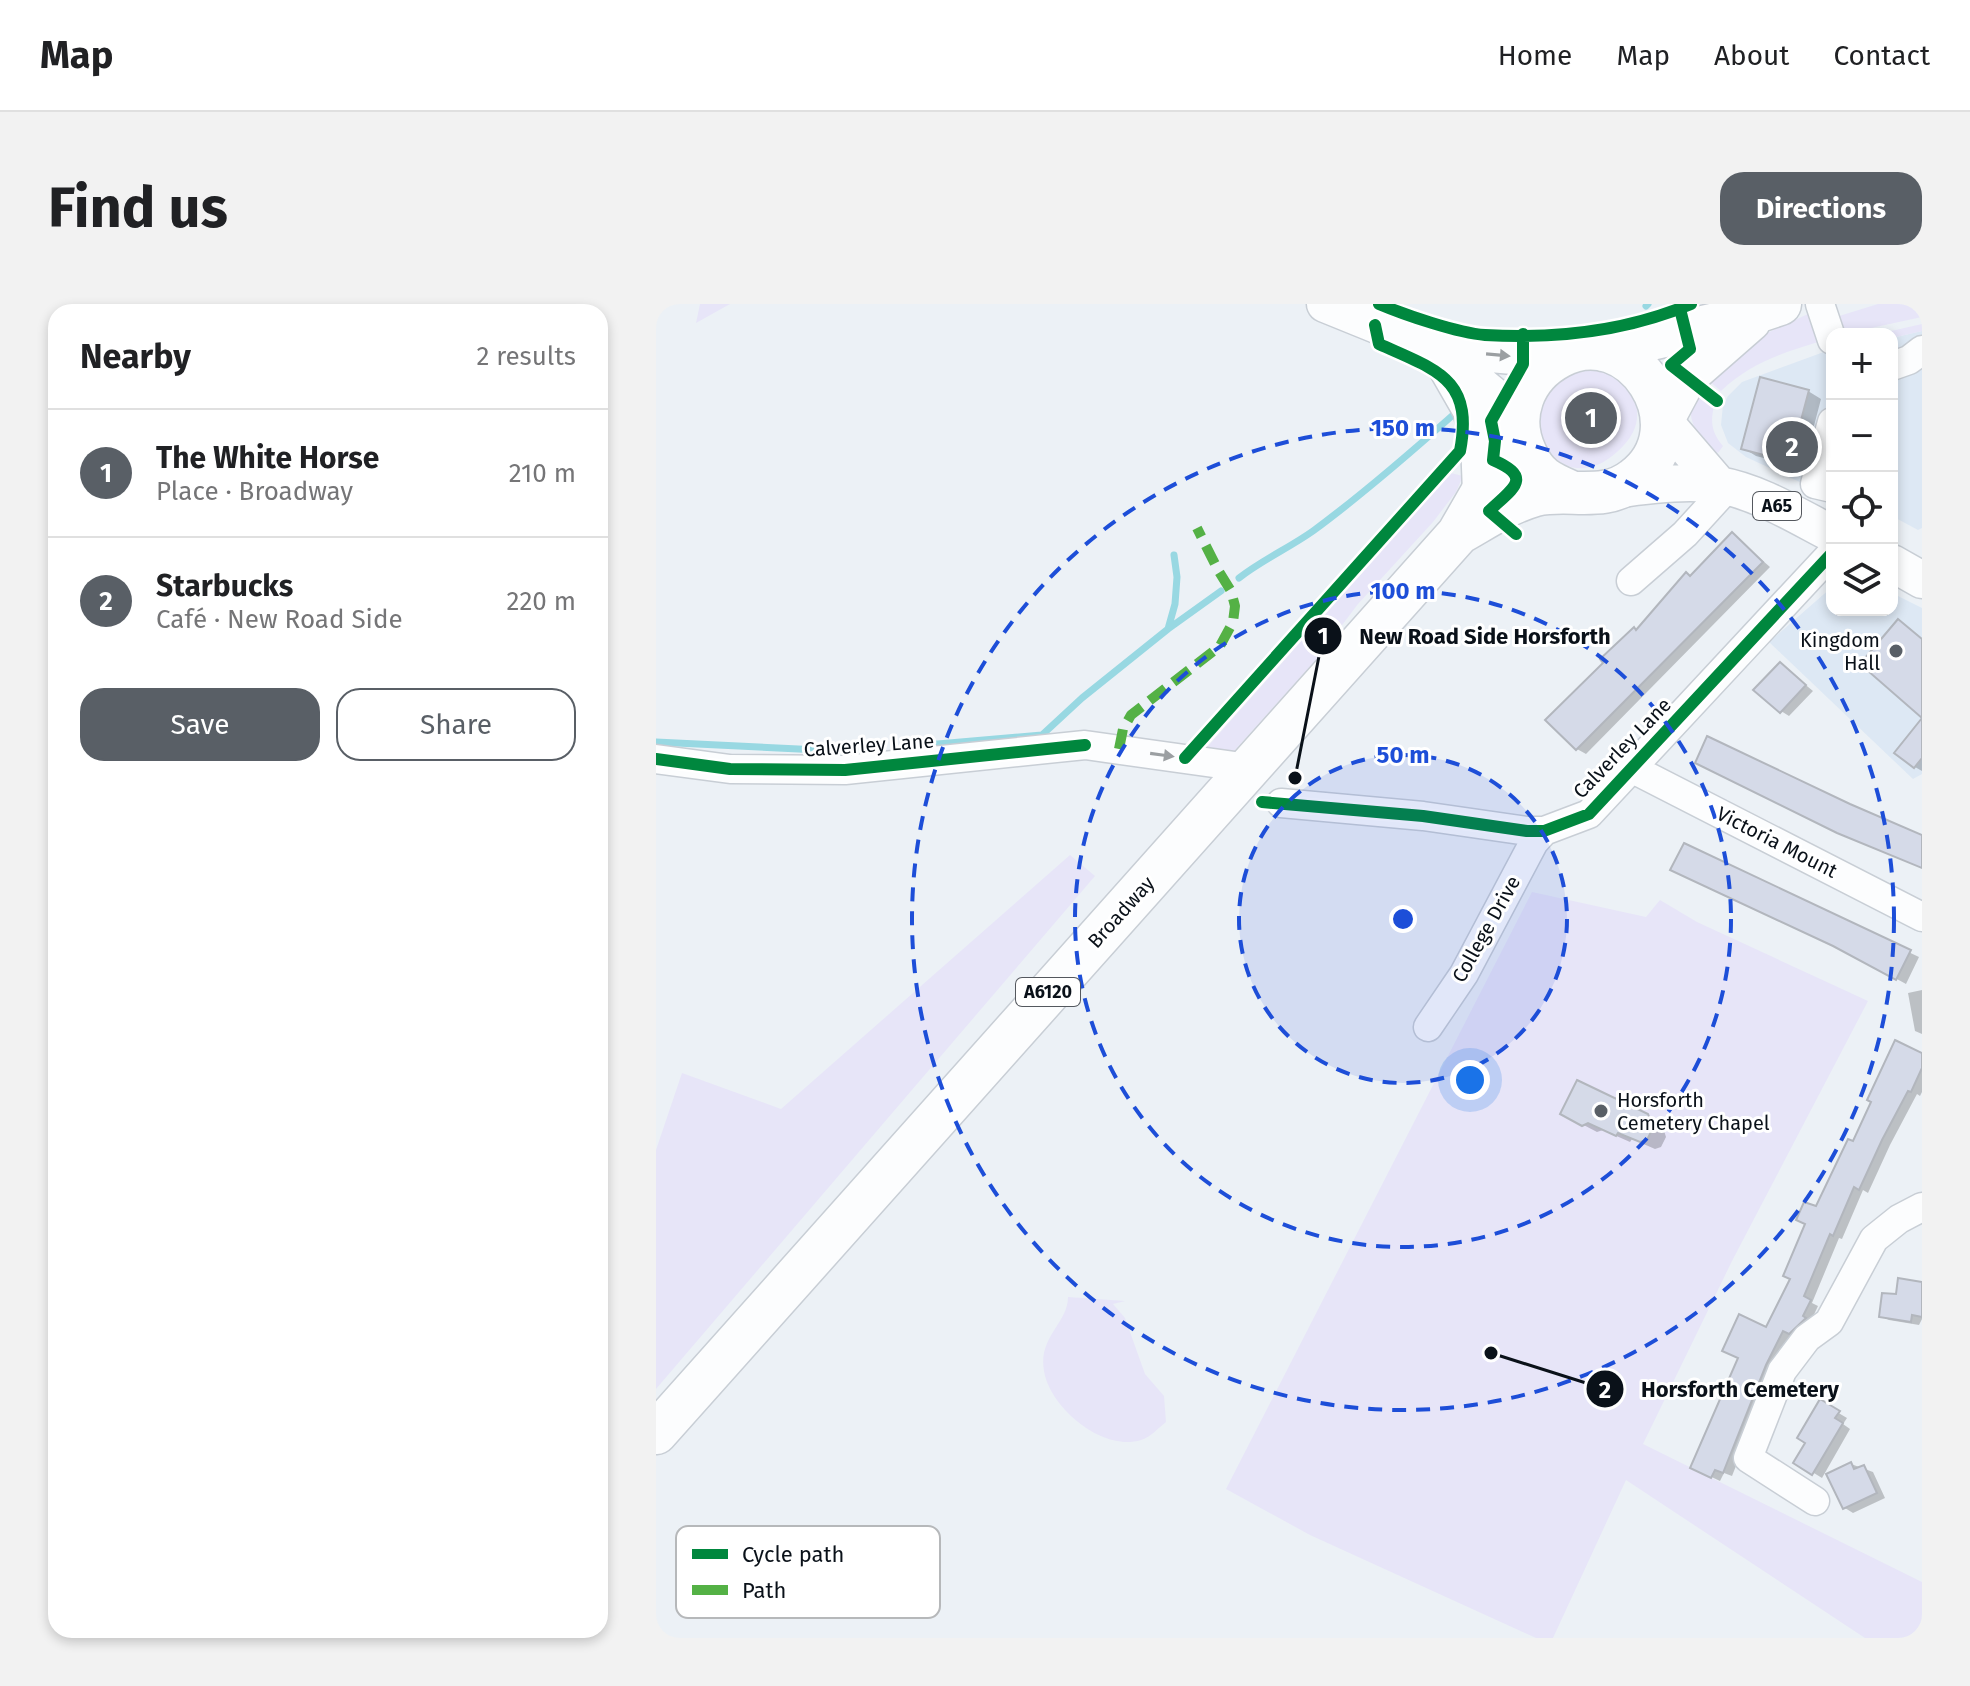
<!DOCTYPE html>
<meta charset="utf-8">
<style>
:root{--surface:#fff;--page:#f2f2f2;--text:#202124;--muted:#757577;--line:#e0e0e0;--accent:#595f66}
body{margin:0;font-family:"Fira Sans",sans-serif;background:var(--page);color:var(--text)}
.controls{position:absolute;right:24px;top:24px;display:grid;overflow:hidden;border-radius:16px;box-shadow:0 4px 12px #0003}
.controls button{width:72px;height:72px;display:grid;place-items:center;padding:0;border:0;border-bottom:2px solid var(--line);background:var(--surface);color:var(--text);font:40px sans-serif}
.you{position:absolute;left:814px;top:776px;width:28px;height:28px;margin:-20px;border:6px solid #fff;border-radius:50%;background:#1a73e8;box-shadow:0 0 0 12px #1a73e833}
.badge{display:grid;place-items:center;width:52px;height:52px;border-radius:50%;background:var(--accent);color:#fff;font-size:26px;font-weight:700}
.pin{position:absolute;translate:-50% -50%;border:4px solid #fff;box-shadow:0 2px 8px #0006}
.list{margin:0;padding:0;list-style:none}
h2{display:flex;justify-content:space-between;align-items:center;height:104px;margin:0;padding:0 32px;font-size:34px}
h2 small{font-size:26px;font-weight:400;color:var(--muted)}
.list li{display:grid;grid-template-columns:52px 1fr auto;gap:24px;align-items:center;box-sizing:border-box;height:128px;padding:0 32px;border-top:2px solid var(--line)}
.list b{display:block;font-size:30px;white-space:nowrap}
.list p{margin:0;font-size:26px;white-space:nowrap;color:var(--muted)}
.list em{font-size:26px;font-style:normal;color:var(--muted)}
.actions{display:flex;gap:16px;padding:24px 32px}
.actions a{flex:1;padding:18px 0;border:2px solid var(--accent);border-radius:24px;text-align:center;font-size:28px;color:var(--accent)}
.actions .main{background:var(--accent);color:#fff}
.icon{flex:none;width:44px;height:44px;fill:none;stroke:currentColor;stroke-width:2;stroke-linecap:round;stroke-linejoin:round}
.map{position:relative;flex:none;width:1266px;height:1334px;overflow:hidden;border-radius:24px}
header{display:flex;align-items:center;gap:48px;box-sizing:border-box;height:112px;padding:0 40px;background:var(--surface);border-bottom:2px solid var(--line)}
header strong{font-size:38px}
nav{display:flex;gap:44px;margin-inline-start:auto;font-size:28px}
.intro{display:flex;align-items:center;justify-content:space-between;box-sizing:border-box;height:192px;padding:0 48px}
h1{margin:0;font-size:56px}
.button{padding:20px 36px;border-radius:24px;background:var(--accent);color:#fff;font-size:28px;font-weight:700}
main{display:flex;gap:48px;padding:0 48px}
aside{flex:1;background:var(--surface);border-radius:24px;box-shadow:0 4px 12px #0003}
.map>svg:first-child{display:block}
.built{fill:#dde8f4}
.green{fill:#e7e5f8}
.shadow{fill:#0003}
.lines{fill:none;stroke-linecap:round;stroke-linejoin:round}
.stream{stroke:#98d8e2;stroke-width:7}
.building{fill:#d5dae8;stroke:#b2b6bd;stroke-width:2}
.minor-casing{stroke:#c8ced5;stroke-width:31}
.major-casing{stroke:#c8ced5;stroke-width:39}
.highway-casing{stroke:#c8ced5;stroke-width:45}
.minor{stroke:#fcfdfe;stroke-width:28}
.major{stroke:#fcfdfe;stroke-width:36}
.highway{stroke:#fcfdfe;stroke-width:42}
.quiet{stroke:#54b145;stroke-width:10;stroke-dasharray:20 10;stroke-linecap:butt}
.cycleway-casing{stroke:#fff;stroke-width:17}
.cycleway{stroke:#00873e;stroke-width:12}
.oneway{fill:#9b9fa2}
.ring{fill:none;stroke:#1d4ed8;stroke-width:4;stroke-dasharray:14 10}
.poi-dot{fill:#595f66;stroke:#fff;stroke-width:3}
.labels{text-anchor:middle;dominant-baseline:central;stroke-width:6;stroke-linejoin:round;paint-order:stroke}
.shield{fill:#fff;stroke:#54585e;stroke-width:2}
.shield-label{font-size:18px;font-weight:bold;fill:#0a1119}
.poi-label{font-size:20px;fill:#0a1119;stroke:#fff;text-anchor:end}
.street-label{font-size:20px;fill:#0a1119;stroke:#fff}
.key{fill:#fff;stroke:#b6b8ba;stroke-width:2}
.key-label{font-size:22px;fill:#0a1119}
.centre{fill:#1d4ed8;stroke:#fff;stroke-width:4}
.ring-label{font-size:24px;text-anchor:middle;font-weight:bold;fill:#1d4ed8;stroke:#fff;stroke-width:6;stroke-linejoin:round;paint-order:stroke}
.leader{fill:none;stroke:#0a1119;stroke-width:3}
.callout-dot{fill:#0a1119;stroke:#fff;stroke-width:3}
.mark-label{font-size:24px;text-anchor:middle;font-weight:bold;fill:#fff}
.callout-label{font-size:22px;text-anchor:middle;font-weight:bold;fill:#0a1119;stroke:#fff;stroke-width:6;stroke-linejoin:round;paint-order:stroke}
</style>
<header>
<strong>Map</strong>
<nav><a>Home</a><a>Map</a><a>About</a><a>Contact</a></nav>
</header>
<div class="intro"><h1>Find us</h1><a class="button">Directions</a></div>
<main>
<aside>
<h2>Nearby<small>2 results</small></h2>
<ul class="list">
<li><span class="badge">1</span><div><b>The White Horse</b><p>Place · Broadway</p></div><em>210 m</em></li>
<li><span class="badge">2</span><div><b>Starbucks</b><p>Café · New Road Side</p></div><em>220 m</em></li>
</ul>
<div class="actions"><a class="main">Save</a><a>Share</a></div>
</aside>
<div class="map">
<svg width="1266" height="1334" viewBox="0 0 1266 1334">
<rect width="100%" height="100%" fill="#ecf1f6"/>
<!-- built -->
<path class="built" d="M1266,27V224L1262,226L1236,212V34Z
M1176,45V193L1090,153L1072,139L1065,121L1067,101L1072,92L1086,78Z
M1176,283V306H1236V289L1266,304V470L1257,475L1113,338Z"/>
<!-- green -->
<path class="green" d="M44,0H74L40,19Z
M1222,0H1266V13L1187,30L1180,13Z
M1154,9L1162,38C1126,49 1093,60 1065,87L1047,72L1092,38Z
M1266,20V27L1236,34V30H1222Z
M939,65L954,67L977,80C983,111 986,125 961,148C899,204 848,99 914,71C922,68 931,67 939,65Z
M1035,90L1058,102C1054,119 1056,129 1067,142L1062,149C1040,137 1031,114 1035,90Z
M795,169L807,172L800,188L777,218L702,300L659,357L570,456L546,449Z
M414,551L439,572L0,1085V846L26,769L125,805Z
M876,588L990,613L1004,596L1041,618L1212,697L1076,957L987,1140L1266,1278V1334H1209L970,1176L897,1334H880L654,1231L570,1185Z
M412,993L469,997L457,1000L469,1014L489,1070L508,1092L510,1118C503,1123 494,1134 485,1136C447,1148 394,1104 388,1067C382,1033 412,1019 412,993Z"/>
<!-- shadow -->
<path class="shadow" d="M1152,87L1165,95L1147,164L1100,152L1087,144Z
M1076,230L1114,263L930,450L921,445L950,359Z
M1124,360L1157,387L1133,412L1125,407Z
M1266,417V467L1259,463Z
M1028,542L1263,653L1250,680L1188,646Z
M1266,686V730L1259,727L1252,689Z
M1266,751V788L1264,792L1261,790L1234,841L1212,889L1207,886L1186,935L1183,934L1156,999L1162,1002L1154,1019L1118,1066L1076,1172L1068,1169L1064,1177L1045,1168L1136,975L1161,905L1198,840Z
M992,812L1006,820L1010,833L1005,843L999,845L976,835L974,838L947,826L941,828L920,817Z
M1266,980V1015L1263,1021L1233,1016L1225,1012L1241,993Z
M1164,1098L1191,1114L1187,1120L1194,1125L1166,1174L1140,1158L1152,1138Z
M1195,1160L1217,1168L1229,1194L1197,1209L1189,1204Z"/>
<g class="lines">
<!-- stream -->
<path class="stream" d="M990,2L992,0
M583,274C606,256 633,244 657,227C706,191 752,151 797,111
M512,325L565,287
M0,438L226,449
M239,448L270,441L386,431L426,394L512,325L519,300L521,273L518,251"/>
</g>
<!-- building -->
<path class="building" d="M1104,73L1153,86L1134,158L1085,145Z
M1076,228L1107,258L920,446L889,416L947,359L944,355L978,323L980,326L1030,268L1034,272Z
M1242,315L1266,335V454L1258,464L1238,449L1266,414L1204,360Z
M1124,358L1150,381L1124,409L1097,386Z
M1051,432L1194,500L1266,531V564L1181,529L1039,459Z
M1028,539L1255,646L1240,676L1177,642L1014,566Z
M1239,736L1266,749V764L1255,788L1252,787L1226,836L1203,886L1198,883L1177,932L1174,930L1148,992L1155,996L1147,1012L1150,1014L1133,1030L1127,1027L1110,1061L1067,1169L1059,1166L1055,1174L1034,1164L1082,1054L1066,1047L1083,1010L1110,1023L1134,975L1127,972L1149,920L1140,916L1148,898L1160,902L1192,835L1197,837L1215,798L1211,796Z
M921,776L992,810L997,824L991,836L984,838L962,829L960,832L932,819L926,822L904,810Z
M1242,974L1266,978V1013L1256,1011L1255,1018L1223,1013L1226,989L1240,990Z
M1164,1095L1184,1107L1179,1114L1187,1119L1156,1171L1137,1159L1149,1139L1141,1134Z
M1195,1158L1198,1165L1208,1161L1221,1189L1187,1205L1170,1170Z"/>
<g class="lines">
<defs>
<path id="minor" d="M1164,0L1176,36
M1236,62L1253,56L1266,46
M1176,118L1159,180L1176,184
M975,277L1029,230L1071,184
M0,455L74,465L189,466L429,441L593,464
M975,464L1266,613
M625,499L767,512L871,527H888L933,510L1176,249
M772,723L808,670L878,538L888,527
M1159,1197L1092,1154L1126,1067L1151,1034L1173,1018L1218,935L1243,915L1266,903"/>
<path id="major" d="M669,0L780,45L857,52H904
M780,45L815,106L823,138L825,188
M797,58L861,111
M1008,117L1063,181
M959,186C991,181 1031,176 1063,181C1103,188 1141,212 1176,230
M1236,259L1266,276"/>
<path id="highway" d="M947,46L1073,17L1124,0
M1007,115L1030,72L1094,16
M803,229C828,215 851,199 879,191C913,183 948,199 978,175C1047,123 975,13 903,53C867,72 852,113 870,150C874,159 880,168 888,174C896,180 906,184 915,188
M0,1129L802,230L862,126"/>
</defs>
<!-- minor casing -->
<use href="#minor" class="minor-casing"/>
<!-- major casing -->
<use href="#major" class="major-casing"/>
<!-- highway casing -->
<use href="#highway" class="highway-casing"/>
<!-- minor -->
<use href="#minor" class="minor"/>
<!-- major -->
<use href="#major" class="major"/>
<!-- highway -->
<use href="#highway" class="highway"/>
<!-- quiet -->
<path class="quiet" d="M463,445L467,425L475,411L564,342L577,318L579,302L575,287L562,266L541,224"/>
<defs>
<path id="cycleway" d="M723,0C749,11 802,29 829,31C898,35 971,27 1035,0
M1024,5L1034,45L1015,61L1061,97
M860,230L833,207C857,184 878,174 837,156L839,137L835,117L867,60V30
M529,454L804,147C818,74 780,66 723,40L719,21
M0,455L74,465L189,466L429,441
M606,498L767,512L871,527H888L933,510L1176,249"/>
</defs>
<!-- cycleway casing -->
<use href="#cycleway" class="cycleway-casing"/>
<!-- cycleway -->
<use href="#cycleway" class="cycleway"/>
</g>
<!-- one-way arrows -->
<defs><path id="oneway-solid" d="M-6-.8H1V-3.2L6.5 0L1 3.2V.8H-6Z" transform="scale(2)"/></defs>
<g class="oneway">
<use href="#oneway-solid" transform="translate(842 51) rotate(5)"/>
<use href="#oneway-solid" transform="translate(506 451) rotate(8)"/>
</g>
<!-- distance rings -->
<circle cx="747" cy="615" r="164" fill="#1d4ed8" fill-opacity=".12"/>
<g class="ring">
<circle cx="747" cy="615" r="164"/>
<circle cx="747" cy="615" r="328"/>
<circle cx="747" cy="615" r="491"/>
</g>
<!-- markers -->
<g class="poi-dot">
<circle cx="1240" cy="347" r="8"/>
<circle cx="945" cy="807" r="8"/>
</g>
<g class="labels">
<!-- shield labels -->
<g class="shield">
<rect x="1097" y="188" width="48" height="28" rx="6"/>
<rect x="360" y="674" width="64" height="28" rx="6"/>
</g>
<g class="shield-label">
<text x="1121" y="202">A65</text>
<text x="392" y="688">A6120</text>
</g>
<!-- poi labels -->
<g class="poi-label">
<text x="1224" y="336">Kingdom<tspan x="1224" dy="23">Hall</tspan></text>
<text x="961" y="796" text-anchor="start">Horsforth<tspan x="961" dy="23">Cemetery Chapel</tspan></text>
</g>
<!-- street labels -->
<g class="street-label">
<text transform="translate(213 441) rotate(-4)">Calverley Lane</text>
<text transform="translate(966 444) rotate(-46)">Calverley Lane</text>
<text transform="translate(1121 538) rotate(27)">Victoria Mount</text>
<text transform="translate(465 608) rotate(-48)">Broadway</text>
<text transform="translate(830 625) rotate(-61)">College Drive</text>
</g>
</g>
<!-- legend -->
<rect x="20" y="1222" width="264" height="92" rx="12" class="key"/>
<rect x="36" y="1245" width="36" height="10" fill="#00873e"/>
<rect x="36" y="1281" width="36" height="10" fill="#54b145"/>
<g class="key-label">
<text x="86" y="1258">Cycle path</text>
<text x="86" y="1294">Path</text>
</g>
<circle cx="747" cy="615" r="12" class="centre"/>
<g class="ring-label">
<text x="747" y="132">150 m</text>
<text x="747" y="295">100 m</text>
<text x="747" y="459">50 m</text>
</g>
<!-- callouts -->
<path class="leader" d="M639 474L667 332M835 1049L949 1085"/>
<g class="callout-dot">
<circle cx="639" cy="474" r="8"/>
<circle cx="835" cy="1049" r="8"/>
<circle cx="667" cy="332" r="20"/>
<circle cx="949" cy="1085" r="20"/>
</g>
<g class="mark-label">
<text x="667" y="340">1</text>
<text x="949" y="1094">2</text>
</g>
<g class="callout-label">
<text x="829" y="340">New Road Side Horsforth</text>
<text x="1084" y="1093">Horsforth Cemetery</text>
</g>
</svg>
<div class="controls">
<button>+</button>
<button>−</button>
<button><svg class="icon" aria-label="locate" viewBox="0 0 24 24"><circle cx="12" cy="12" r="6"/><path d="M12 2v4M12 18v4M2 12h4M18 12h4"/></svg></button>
<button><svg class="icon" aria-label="layers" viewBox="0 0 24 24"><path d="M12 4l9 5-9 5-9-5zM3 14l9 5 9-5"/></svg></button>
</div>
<div class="you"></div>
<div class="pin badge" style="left:935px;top:114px">1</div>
<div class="pin badge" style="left:1136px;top:143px">2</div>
</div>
</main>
